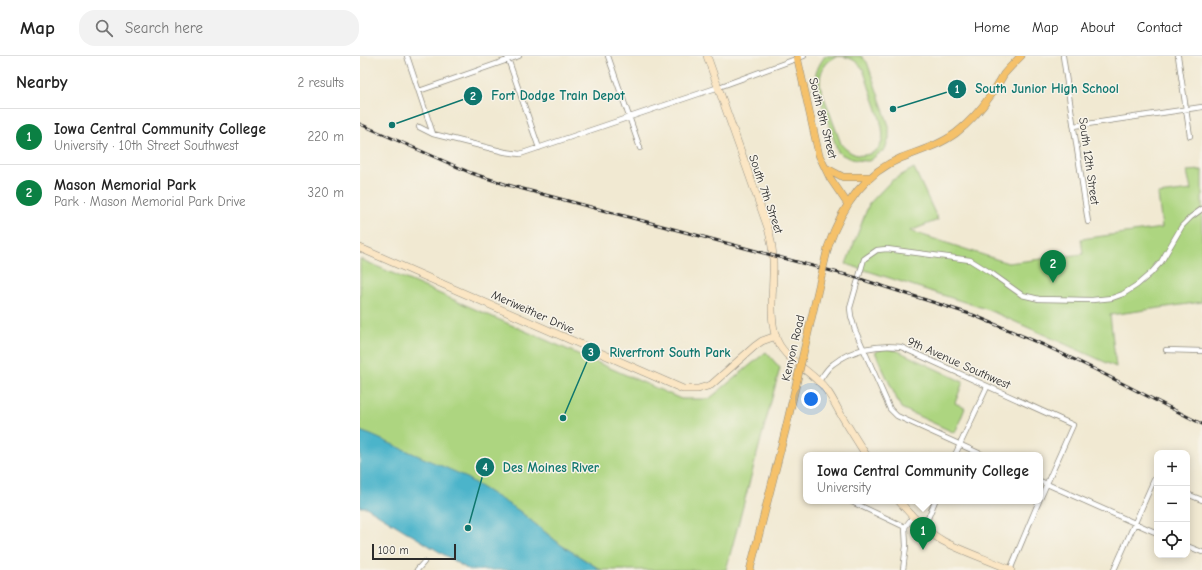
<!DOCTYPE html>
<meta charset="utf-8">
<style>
:root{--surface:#fff;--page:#f2f2f2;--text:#222;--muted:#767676;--line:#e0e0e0;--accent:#0b8043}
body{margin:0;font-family:"Comic Neue",sans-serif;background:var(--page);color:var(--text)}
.controls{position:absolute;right:12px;bottom:12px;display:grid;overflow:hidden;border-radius:8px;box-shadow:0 2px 10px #0003}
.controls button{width:36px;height:36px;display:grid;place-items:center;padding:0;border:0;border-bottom:1px solid var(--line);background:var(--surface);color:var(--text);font:20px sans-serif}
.scale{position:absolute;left:12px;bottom:10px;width:84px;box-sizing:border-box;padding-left:4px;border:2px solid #2b2b2b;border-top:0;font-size:11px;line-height:14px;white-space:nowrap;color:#2b2b2b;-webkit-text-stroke:3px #f7f3e8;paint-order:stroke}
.you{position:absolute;left:451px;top:343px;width:14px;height:14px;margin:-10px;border:3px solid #fff;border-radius:50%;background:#1a73e8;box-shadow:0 0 0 6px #1a73e833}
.badge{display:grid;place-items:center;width:26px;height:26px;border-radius:50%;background:var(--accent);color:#fff;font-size:13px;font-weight:700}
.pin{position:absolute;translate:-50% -33px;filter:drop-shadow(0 1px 2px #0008)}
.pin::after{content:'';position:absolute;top:21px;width:14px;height:12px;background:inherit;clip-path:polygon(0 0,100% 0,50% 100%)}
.popup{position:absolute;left:443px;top:396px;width:240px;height:52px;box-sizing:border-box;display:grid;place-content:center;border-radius:8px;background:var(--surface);filter:drop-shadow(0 1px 3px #0005);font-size:13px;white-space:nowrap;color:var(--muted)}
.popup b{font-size:15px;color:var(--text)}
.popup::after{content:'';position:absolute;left:50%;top:100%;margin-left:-8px;border:8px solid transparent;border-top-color:var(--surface)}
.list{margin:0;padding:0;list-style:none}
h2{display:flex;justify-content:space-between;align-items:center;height:52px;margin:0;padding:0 16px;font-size:17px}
h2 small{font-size:13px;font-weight:400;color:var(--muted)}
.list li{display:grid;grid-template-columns:26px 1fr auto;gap:12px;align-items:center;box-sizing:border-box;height:56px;padding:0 16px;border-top:1px solid var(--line)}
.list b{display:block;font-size:15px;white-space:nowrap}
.list p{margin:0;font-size:13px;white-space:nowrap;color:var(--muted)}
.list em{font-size:13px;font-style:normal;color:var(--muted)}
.icon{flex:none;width:22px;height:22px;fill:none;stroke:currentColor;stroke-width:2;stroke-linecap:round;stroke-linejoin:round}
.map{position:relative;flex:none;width:842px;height:514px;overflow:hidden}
header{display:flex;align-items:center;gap:24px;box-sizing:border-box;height:56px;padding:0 20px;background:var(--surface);border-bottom:1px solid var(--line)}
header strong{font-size:19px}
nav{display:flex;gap:22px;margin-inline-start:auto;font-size:14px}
.search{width:280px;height:36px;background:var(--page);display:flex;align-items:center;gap:10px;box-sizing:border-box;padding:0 14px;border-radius:16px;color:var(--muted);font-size:15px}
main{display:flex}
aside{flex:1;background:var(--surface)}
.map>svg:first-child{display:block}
.green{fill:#add580;stroke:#6c8056;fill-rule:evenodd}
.water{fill:#4cb4ca;stroke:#3c707a}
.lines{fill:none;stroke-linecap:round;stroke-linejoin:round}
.street-casing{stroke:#8e8a7e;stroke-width:6}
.secondary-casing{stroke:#8e8a7e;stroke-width:8}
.primary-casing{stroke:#8e8a7e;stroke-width:8}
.street{stroke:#fff;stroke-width:4.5}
.secondary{stroke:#fbe6c4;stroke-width:7}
.primary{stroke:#f5c16b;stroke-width:7}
.rail-casing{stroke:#2b2b2b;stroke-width:3}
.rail{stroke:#f7f3e8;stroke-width:1.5;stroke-dasharray:4.5;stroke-linecap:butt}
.primary-bridge-casing{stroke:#8e8a7e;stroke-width:8;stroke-linecap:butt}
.primary-bridge{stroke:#f5c16b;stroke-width:7}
.labels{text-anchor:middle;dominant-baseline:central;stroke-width:3;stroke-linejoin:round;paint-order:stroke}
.street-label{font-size:12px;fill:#2b2b2b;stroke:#f7f3e8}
.leader{fill:none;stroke:#0f766e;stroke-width:1.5}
.callout-dot{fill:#0f766e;stroke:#f7f3e8;stroke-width:1.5}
.mark-label{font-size:12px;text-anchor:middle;font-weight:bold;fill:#fff}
.callout-label{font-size:13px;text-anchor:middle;font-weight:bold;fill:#0f766e;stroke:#f7f3e8;stroke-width:3;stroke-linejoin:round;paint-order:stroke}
</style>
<header>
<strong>Map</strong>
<div class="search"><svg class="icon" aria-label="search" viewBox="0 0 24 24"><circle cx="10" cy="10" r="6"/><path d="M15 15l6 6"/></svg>Search here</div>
<nav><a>Home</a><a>Map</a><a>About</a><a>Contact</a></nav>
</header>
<main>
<aside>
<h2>Nearby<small>2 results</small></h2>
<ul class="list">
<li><span class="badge">1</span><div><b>Iowa Central Community College</b><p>University · 10th Street Southwest</p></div><em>220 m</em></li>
<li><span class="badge">2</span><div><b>Mason Memorial Park</b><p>Park · Mason Memorial Park Drive</p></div><em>320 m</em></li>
</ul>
</aside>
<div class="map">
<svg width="842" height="514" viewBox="0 0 842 514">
<rect width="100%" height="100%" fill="#f7f3e8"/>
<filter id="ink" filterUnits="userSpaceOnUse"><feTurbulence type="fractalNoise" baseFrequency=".025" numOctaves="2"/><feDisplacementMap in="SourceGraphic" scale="8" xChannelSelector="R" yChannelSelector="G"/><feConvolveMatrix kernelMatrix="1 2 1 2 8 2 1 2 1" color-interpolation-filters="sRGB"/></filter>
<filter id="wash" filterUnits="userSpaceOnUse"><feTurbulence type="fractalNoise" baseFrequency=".012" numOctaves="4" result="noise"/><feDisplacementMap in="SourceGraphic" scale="16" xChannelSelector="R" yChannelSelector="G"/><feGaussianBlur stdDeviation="0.9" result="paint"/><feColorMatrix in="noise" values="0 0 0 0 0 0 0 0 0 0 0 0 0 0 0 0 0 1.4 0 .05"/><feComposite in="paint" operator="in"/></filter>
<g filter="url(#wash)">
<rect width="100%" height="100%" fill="#f1e9d2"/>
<!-- green -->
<path class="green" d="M465,0H501L507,6L529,70V83L525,93L509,105C497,105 488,103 478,96L456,30C454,17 458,10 465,0ZM478,0C490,1 496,4 503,13C507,24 510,35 514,45C520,63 534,94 505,99C495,101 487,95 481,88L460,30C459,15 465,5 478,0Z
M554,112L578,164L550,175L648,207L723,198L721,183L802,172L798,138L831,134L827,115L842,114V246L750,259L756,311L629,254L486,208L509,148L531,125Z
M0,203L321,343H349L406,296L420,312L366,514H241L201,489L158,454L0,380Z
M525,292L538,295L603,326L595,347L605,352L595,377L541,352L515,296Z"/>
<!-- water -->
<path class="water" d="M0,375L11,379L100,418L158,454L201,489L241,514H109L6,451H0Z"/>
</g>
<g filter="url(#ink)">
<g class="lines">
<defs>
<path id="street" d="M47,0L73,78
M147,0L179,92
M248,0L280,92
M703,0L728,166
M818,0L830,80
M59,35L159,0
M714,70L842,51
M59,71L73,78L145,96L160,98L359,31L444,0
M806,294L842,295
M459,325C463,320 467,312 473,308C492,293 518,288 541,291L713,369L680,443
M595,399L627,331
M623,399L537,360L530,353L495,274L491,260L490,252L504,203L517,194L527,193L610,204L631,217L662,239L679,243L732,244L752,242L763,238L777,229L791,217L801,206L822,170L831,161L842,153
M680,425L797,477
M827,438L842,444
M490,445L545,471
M545,471L553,461
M564,472L575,445
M827,490L842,496
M57,514L64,506
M543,514L546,490L545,471
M650,514L679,445
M754,514L794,424L797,426"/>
<path id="secondary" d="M347,0L408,172C411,183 413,194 413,205C414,230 409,255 415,279C421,300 443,310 458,325C468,333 474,346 480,357C489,372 497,385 506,399
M0,192L323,333H338L351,329L395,290L402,285L416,280
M539,445C552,460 565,475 583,485C604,496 629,504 651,514"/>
<path id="primary" d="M437,0L459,99L470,122L487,147
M466,112L483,121H511
M468,191C481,153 502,118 541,102C559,95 580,89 596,77C609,67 622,52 631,39C636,32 640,25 644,18C649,12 655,6 661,0
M390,514L425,376"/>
</defs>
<!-- street casing -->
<use href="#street" class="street-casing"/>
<!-- secondary casing -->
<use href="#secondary" class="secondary-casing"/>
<!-- primary casing -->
<use href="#primary" class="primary-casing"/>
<!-- street -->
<use href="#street" class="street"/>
<!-- secondary -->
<use href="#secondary" class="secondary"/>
<!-- primary -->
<use href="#primary" class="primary"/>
<defs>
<path id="rail" d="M0,68L111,117L148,129L494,221L613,259L686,290L734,313L842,368"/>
</defs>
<!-- rail casing -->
<use href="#rail" class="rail-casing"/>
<!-- rail -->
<use href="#rail" class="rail"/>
<defs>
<path id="primary-bridge" d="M425,376L468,191"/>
</defs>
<!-- primary-bridge casing -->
<use href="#primary-bridge" class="primary-bridge-casing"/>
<!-- primary-bridge -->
<use href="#primary-bridge" class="primary-bridge"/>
</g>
</g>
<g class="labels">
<!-- street labels -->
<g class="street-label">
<text transform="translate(463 62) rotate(76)">South 8th Street</text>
<text transform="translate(729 105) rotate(82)">South 12th Street</text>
<text transform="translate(406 138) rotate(71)">South 7th Street</text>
<text transform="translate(173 256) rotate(24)">Meriweither Drive</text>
<text transform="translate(433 292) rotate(-77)">Kenyon Road</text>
<text transform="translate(599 307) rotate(24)">9th Avenue Southwest</text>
</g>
</g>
<!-- callouts -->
<path class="leader" d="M533 53L597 33M32 69L113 40M203 362L231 296M108 472L125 411"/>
<g class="callout-dot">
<circle cx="533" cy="53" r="4"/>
<circle cx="32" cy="69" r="4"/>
<circle cx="203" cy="362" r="4"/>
<circle cx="108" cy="472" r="4"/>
<circle cx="597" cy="33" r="10"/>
<circle cx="113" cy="40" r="10"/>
<circle cx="231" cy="296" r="10"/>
<circle cx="125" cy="411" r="10"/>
</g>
<g class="mark-label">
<text x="597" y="37">1</text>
<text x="113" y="44">2</text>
<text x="231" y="300">3</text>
<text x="125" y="415">4</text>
</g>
<g class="callout-label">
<text x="687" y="37">South Junior High School</text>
<text x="198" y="44">Fort Dodge Train Depot</text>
<text x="310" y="301">Riverfront South Park</text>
<text x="191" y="416">Des Moines River</text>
</g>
</svg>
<div class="controls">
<button>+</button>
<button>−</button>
<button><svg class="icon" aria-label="locate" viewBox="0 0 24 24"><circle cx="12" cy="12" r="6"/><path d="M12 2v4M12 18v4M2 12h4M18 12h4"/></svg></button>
</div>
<div class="scale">100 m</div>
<div class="you"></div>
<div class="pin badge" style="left:563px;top:494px">1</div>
<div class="popup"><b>Iowa Central Community College</b>University</div>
<div class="pin badge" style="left:693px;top:227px">2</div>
</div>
</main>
